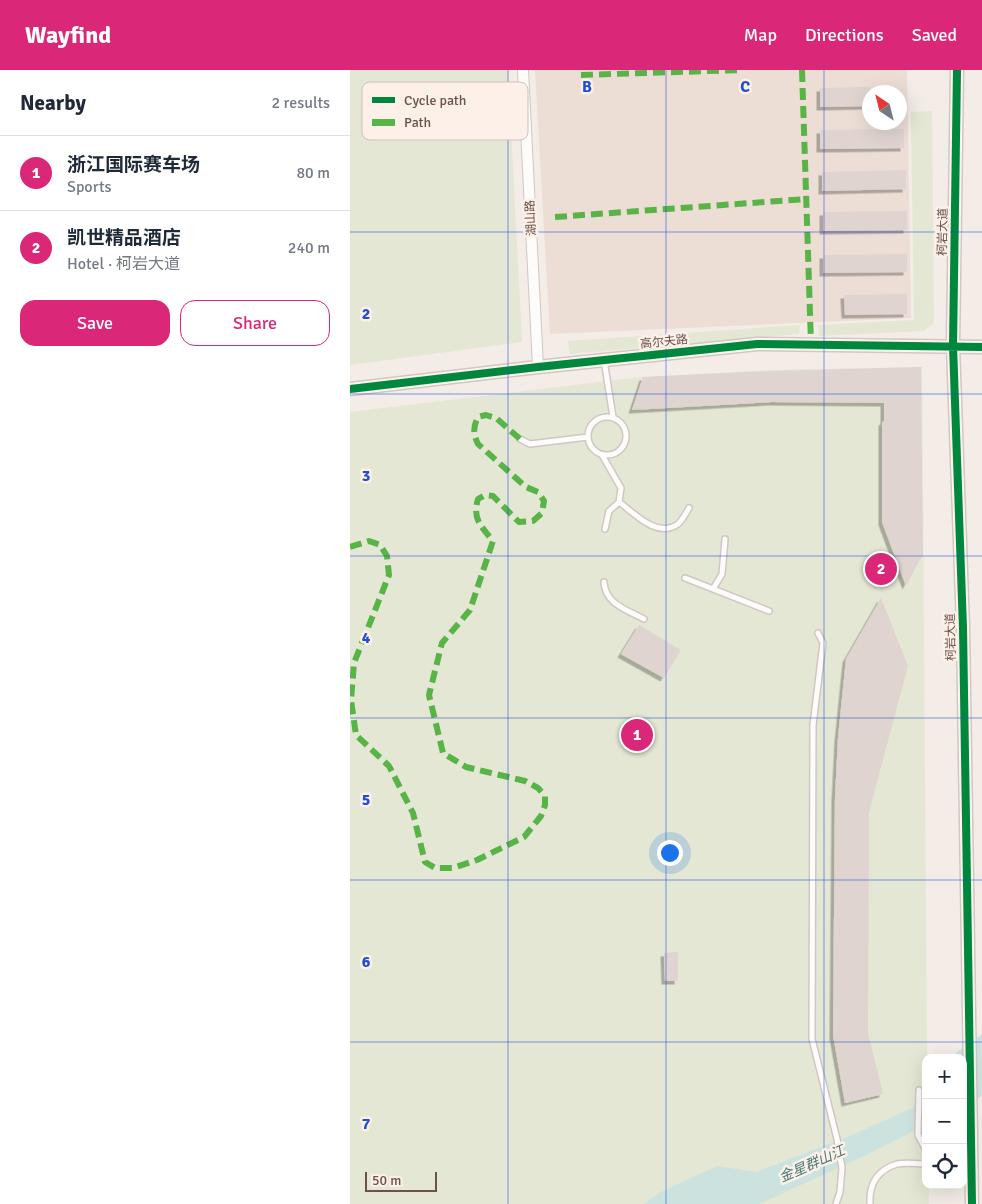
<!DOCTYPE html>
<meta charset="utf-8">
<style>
:root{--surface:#fff;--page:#f2f2f3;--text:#1f2937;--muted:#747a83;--line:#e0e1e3;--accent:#db2777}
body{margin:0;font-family:Signika,"Noto Sans SC",sans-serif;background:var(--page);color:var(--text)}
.controls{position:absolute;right:15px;bottom:15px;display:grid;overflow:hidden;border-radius:10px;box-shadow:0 5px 20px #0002}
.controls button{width:45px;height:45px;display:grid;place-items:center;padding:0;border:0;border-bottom:1px solid var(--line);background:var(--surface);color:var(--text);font:25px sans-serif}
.compass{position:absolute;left:512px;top:15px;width:45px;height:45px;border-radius:50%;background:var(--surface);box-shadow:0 5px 20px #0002;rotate:325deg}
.scale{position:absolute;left:15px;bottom:12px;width:72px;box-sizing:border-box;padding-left:5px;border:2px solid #6c514c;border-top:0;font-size:14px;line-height:18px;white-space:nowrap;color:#6c514c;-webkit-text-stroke:4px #fcf0e8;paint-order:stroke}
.you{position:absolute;left:319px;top:782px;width:18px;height:18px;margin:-12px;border:4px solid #fff;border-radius:50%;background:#1a73e8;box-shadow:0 0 0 8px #1a73e833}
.badge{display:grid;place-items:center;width:32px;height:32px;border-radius:50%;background:var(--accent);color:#fff;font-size:16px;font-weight:700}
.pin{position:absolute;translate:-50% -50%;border:2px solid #fff;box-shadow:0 1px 5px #0006}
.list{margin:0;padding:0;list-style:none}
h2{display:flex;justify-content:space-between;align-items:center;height:65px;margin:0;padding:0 20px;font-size:21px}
h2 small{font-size:16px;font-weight:400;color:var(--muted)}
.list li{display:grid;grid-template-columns:32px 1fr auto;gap:15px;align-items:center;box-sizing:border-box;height:75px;padding:0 20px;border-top:1px solid var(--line)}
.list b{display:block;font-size:19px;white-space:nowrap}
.list p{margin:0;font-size:16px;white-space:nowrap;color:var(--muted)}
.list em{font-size:16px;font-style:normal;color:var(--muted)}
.actions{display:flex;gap:10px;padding:15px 20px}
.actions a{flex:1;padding:11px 0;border:1px solid var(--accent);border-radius:15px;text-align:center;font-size:18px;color:var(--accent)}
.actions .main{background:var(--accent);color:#fff}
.icon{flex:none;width:28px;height:28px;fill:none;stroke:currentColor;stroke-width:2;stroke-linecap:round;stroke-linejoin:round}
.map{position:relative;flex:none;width:632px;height:1134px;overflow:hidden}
header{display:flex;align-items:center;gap:30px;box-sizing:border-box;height:70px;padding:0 25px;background:var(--accent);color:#fff}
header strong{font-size:24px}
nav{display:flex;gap:28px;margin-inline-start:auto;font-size:18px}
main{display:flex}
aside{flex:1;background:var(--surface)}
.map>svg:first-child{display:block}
.residential{fill:#ecddd5;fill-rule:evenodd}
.green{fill:#e4e7d3}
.water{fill:#cbe2df}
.building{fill:#dfd4d0;filter:url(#shadow)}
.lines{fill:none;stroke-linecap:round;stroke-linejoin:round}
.service-casing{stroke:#d0c7c3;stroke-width:8}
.minor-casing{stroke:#d0c7c3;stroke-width:12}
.tertiary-casing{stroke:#d0c7c3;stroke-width:15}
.service{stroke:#fdfcfb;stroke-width:5}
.minor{stroke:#fdfcfb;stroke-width:10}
.tertiary{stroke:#fdfcfb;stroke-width:12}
.quiet{stroke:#59b447;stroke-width:6;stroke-dasharray:12 6;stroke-linecap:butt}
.cycleway-casing{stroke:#fcf0e8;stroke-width:11}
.cycleway{stroke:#00873e;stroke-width:8}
.grid{fill:none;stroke:#1d4ed8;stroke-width:1;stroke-opacity:0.55}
.labels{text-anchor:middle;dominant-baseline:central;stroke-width:5;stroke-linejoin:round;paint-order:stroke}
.street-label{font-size:12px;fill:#6c514c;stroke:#fcf0e8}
.water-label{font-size:14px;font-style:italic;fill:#477774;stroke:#fcf0e8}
.key{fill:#fcf0e8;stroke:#d1c0b9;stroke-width:1}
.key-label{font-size:14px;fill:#6c514c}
.grid-label{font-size:16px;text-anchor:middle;font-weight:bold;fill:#1d4ed8;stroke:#fcf0e8;stroke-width:5;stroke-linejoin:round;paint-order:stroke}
</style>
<header>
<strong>Wayfind</strong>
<nav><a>Map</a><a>Directions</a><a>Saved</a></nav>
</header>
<main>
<aside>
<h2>Nearby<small>2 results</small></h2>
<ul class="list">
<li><span class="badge">1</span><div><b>浙江国际赛车场</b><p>Sports</p></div><em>80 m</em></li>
<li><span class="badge">2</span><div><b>凯世精品酒店</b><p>Hotel · 柯岩大道</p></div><em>240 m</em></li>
</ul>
<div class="actions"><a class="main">Save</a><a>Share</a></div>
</aside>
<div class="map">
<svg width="632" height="1134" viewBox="0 0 632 1134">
<defs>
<filter id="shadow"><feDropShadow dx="-3.5" dy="3.5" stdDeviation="0" flood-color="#0004"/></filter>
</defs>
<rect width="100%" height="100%" fill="#f3ece7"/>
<!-- residential -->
<path class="residential" d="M185,0H557L561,248L200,264ZM520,22H550V52H520Z"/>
<!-- green -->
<path class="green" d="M0,0H158L172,272L0,295Z
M582,41L584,253L573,261L469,266L468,255L564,250L561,42Z
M450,255L449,264L220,284L218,271Z
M572,297L577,988H576V1115H579V1134H0V342L291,307L420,300Z"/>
<!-- water -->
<path class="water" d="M632,964V1026L613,1036V988H602L607,982Z
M576,1032V1055L514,1086L409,1134H294L309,1123L367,1096L406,1102L500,1066Z"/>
<!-- building -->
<path class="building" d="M520,17V36L470,37V18Z
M554,59V78L470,79V60Z
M556,100V119L472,121V102Z
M557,141V160L473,161V142Z
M557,184V202L473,203V185Z
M557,224V244L495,245L494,225Z
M571,297L573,484L556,516L532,452V352L534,351V333L422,332L282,340L293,307L420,301Z
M531,528L558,596L519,742L518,963L533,1024L495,1033L483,965L485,728L488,668L496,589Z
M289,555L331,580L314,608L271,584Z
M328,882V911H315L314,883Z"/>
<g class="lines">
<defs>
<path id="service" d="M254,290L263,347
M238 366a19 19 0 1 1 38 0a19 19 0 1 1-38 0Z
M170,369L180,374L238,367
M252,385L271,418L269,432L259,441L255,459
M269,432C284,443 307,469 328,454C332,451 336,443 339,438
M335,508L419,541
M254,512C255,534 277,540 294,549
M363,519L372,504L375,469
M468,563L473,573L463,655L462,969L487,1069L492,1098L490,1122L486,1134
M569,1020L568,1065L576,1080
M520,1134C519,1114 527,1100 547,1094C555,1092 567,1094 576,1094"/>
<path id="minor" d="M173,0L188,297"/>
<path id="tertiary" d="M607,0L603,276L613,558L622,1134
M0,319L188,297L407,274L632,277"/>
</defs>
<!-- service casing -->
<use href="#service" class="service-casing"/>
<!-- minor casing -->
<use href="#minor" class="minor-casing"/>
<!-- tertiary casing -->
<use href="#tertiary" class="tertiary-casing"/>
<!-- service -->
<use href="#service" class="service"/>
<!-- minor -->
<use href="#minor" class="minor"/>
<!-- tertiary -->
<use href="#tertiary" class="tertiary"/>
<!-- quiet -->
<path class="quiet" d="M452,0L461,274
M231,5L391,0
M205,147L457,129
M0,477L19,471L30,475L37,486L39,505L4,593L1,630L6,665L39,696L63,743L75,792L85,798H103L127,790L174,767L191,746L195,735V726L188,718L175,711L116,697L93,683L79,625L92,573L120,540L143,471C131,456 122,449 128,429L135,425L143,426L169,452L183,451L192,443L194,431L188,422L176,417L128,374C123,364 123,357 128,347L136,345L146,348L170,369"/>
<defs>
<path id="cycleway" d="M607,0L603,276L613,558L622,1134
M0,319L188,297L407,274L632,277"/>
</defs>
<!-- cycleway casing -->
<use href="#cycleway" class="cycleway-casing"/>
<!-- cycleway -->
<use href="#cycleway" class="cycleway"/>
</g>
<!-- grid -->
<path class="grid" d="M158,0V1134M316,0V1134M474,0V1134M0,162H632M0,324H632M0,486H632M0,648H632M0,810H632M0,972H632"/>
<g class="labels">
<!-- street labels -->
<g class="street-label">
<text transform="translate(181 148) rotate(-93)">湖山路</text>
<text transform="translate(593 162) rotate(-89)">柯岩大道</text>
<text transform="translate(314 272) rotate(-6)">高尔夫路</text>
<text transform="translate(601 567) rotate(-91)">柯岩大道</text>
</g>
<!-- water labels -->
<g class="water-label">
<text transform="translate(462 1094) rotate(-24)">金星群山江</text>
</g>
</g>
<!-- legend -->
<rect x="12" y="12" width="166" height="58" rx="8" class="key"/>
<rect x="22" y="27" width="23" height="6" fill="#00873e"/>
<rect x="22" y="49" width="23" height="7" fill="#59b447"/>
<g class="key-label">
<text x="54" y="35">Cycle path</text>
<text x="54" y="57">Path</text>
</g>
<g class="grid-label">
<text x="237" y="22">B</text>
<text x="395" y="22">C</text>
<text x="16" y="249">2</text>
<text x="16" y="411">3</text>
<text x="16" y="573">4</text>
<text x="16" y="735">5</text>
<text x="16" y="897">6</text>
<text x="16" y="1059">7</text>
</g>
</svg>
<div class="controls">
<button>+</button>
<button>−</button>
<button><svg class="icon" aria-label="locate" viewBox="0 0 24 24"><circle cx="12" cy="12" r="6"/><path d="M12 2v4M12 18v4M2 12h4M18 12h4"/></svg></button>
</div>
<svg class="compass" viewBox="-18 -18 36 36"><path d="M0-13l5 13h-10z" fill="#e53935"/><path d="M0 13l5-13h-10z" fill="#747a83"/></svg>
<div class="scale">50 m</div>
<div class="you"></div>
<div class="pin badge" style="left:287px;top:665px">1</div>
<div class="pin badge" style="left:531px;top:499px">2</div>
</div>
</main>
